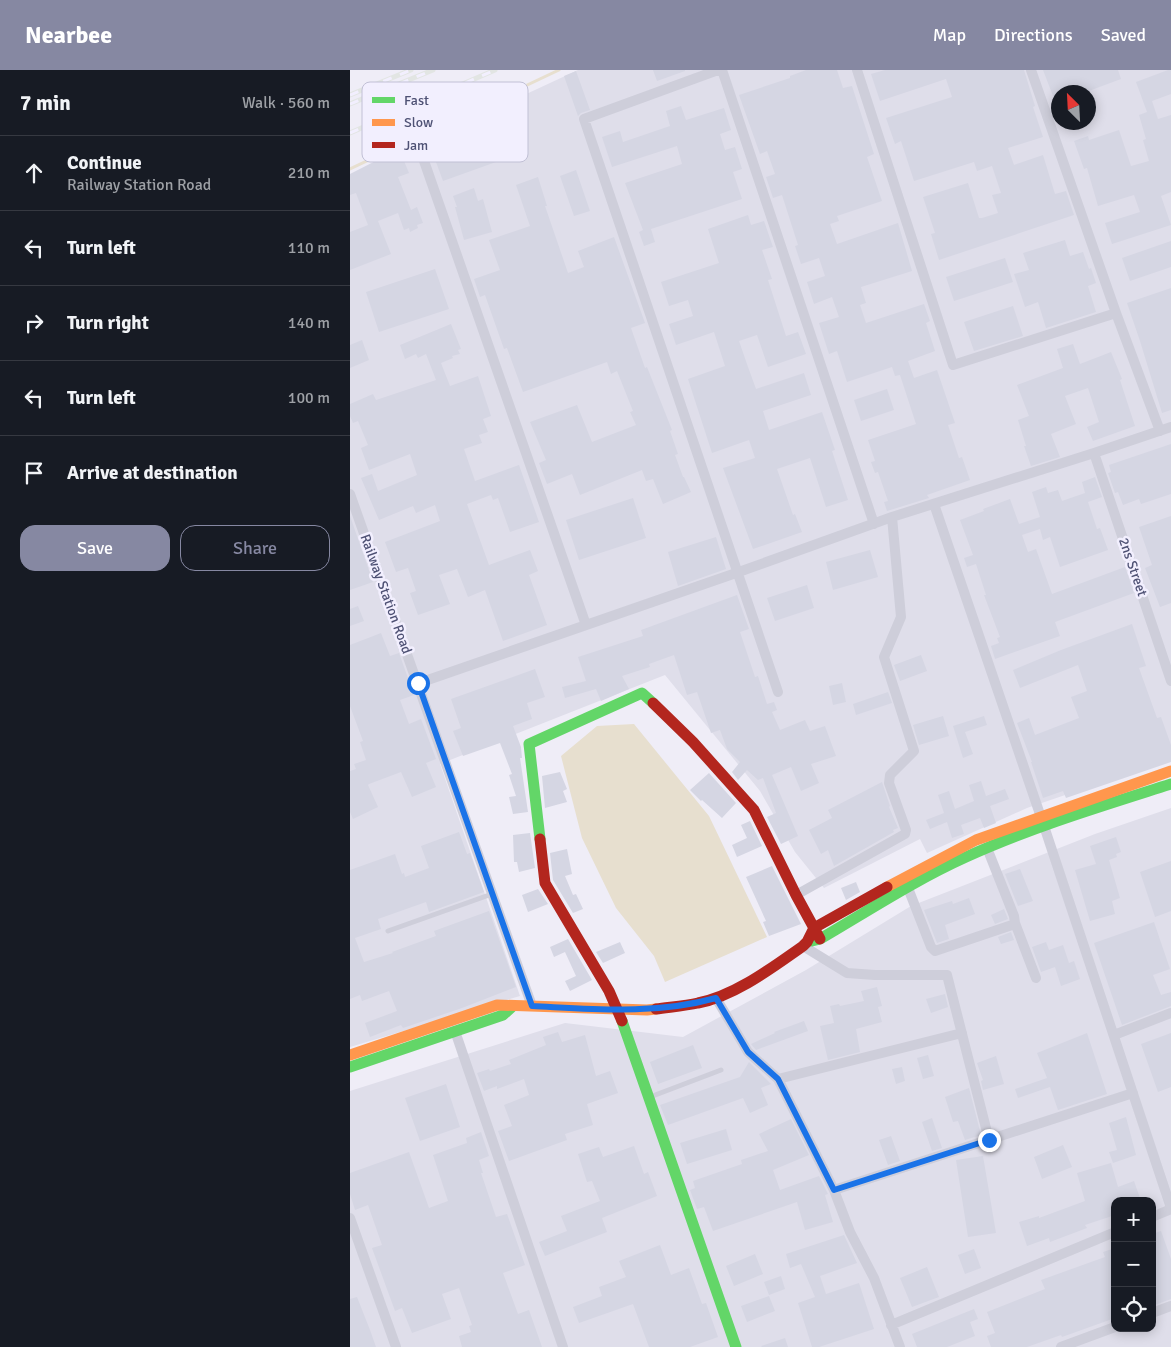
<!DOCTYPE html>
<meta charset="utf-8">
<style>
:root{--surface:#171b24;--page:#242831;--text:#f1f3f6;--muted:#9ea1a6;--line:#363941;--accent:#8688a2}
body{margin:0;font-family:Signika,sans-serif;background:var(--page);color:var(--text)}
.controls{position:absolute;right:15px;bottom:15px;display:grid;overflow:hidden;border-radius:10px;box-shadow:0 2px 12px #0003}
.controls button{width:45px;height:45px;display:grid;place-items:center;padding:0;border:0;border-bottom:1px solid var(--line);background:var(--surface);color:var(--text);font:25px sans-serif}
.compass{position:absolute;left:701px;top:15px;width:45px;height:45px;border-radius:50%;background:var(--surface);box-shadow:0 2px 12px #0003;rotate:336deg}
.stop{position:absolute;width:15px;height:15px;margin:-11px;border:4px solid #1a73e8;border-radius:50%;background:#fff}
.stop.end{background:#1a73e8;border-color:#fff;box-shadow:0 1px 5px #0008}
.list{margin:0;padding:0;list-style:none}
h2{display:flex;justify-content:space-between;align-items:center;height:65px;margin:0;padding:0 20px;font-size:21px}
h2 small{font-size:16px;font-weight:400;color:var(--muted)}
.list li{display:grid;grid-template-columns:32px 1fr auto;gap:15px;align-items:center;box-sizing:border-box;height:75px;padding:0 20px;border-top:1px solid var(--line)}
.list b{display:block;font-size:19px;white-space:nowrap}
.list p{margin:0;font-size:16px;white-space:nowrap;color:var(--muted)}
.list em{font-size:16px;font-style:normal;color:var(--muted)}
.actions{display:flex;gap:10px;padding:15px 20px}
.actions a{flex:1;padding:11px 0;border:1px solid var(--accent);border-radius:15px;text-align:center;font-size:18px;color:var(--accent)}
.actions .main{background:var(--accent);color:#fff}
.icon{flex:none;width:28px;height:28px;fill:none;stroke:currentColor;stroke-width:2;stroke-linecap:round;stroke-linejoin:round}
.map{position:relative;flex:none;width:821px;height:1277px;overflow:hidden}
header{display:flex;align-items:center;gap:30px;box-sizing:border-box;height:70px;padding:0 25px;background:var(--accent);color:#fff}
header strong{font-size:24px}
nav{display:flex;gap:28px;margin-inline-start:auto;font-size:18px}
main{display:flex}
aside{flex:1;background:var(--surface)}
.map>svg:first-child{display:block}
.industrial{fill:#dfdeea;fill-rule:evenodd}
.water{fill:#e7dfcf}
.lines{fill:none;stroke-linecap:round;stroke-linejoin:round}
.stream{stroke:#e7dfcf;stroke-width:3}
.building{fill:#d5d6e3}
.lane{stroke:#ceceda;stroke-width:5}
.street{stroke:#ceceda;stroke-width:10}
.fast{stroke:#63d668;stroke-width:11}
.slow{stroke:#ff974d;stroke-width:11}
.jam{stroke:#b3261e;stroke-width:11}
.rail-casing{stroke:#e2e5e3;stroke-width:5}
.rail{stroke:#f2effe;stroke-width:3;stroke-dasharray:9;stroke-linecap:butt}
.route{stroke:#1a73e8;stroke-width:6}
.labels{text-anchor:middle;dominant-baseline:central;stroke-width:5;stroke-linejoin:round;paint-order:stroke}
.street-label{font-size:14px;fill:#4e5174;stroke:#f2effe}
.key{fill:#f2effe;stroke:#c1c0d5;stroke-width:1}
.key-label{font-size:14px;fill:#4e5174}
</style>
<header>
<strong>Nearbee</strong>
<nav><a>Map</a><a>Directions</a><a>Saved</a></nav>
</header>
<main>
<aside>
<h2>7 min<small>Walk · 560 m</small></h2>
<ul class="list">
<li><svg class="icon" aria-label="ahead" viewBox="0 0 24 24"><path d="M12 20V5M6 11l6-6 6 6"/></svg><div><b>Continue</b><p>Railway Station Road</p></div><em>210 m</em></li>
<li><svg class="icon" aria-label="left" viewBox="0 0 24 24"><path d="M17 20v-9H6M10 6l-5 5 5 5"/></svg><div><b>Turn left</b></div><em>110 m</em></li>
<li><svg class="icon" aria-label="right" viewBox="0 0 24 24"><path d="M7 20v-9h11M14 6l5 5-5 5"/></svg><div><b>Turn right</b></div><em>140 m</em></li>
<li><svg class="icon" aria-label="left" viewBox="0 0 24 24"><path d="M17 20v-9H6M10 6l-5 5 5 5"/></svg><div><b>Turn left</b></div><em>100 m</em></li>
<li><svg class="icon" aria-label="arrive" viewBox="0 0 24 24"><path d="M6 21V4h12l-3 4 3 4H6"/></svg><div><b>Arrive at destination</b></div></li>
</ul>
<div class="actions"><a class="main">Save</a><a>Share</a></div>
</aside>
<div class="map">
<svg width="821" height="1277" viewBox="0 0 821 1277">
<rect width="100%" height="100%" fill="#efedf7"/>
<!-- industrial -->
<path class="industrial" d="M228,0H821V689L677,738L577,783L570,769L474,818L445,782L410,721L315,605L90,694L170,926L0,977V106ZM708,22H738V52H708Z
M821,738V1277H0V1021L215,953L333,967L456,900L561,836L745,764ZM765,1131H802V1258H765Z"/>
<!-- water -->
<path class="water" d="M284,654L359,746L417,867L315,912L304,886L266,838L232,768L211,686L247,656Z"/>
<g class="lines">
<!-- stream -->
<path class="stream" d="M0,99L209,0"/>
</g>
<!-- building -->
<path class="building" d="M303,0H335V1L307,11Z
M456,0H487L493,18L502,16L524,84L517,87L532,131L487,146L489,151L480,154L487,174L548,153L562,201L511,217L516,233L510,235L516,253L574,234L580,251L576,253L585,281L558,291L564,308L587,300L605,353L598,355L609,388L612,387L620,410L577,425L579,428L537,441L534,432L538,431L528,402L525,403L521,392L525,391L518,370L566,354L550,305L545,306L542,297L497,312L487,281L479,284L469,253L489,247L482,227L464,234L457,212L475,206L469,188L451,194L445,176L448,175L432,125L423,128L416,107L425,104L417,81L410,84L389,25L440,8V6Z
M535,0H674L685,36L683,37L693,67L658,78L664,95L693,85L705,124L716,121L724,145L589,190L581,164L585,163L573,127L618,113L629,148H632L648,143L642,125L651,123L642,96L627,101L624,92L564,111L551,71L545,74L536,48L602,27L596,9L530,31L521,4Z
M693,0H768L771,9L736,22H708V39Z
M818,0H821V24L802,31L808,49L821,45V122L811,126L821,155L762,174L755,153L790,142L784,125L748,136L737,98L734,99L724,71L738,66L739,70L769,60L781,96L799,91L793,70L796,69L789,45L797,42L786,12Z
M226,1L240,40L231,43L228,46L214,6Z
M331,36L336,50L374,38L381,60L370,64L375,80L385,77L392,99L383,102L392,129L301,159L305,172L294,176L289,162L293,160L275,113L332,94L327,76L262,97L252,67L270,61L273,72L320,56L316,41Z
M155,49L168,84L93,111L79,73L109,63L110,66Z
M49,79L59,103L48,107L61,140L67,137L73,153L67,155L68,158L60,162L59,158L54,160L48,143L28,151L41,184L0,200V162L18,155L6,123L0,125V104Z
M226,100L240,141L224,146L210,106Z
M188,107L197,136H195L218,203L234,197L228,181L264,167L295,253L281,258L295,298L297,297L322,360L320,361L328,384L325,385L333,407H334L341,422L313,434L303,409L296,411L292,400L230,425L222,404L197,414L189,393L196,390L180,352L227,335L242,372L286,355L280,342L283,341L267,301L261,304L257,292L173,322L157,278L154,279L135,225L130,227L124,209L150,200L139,170L180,156L166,115Z
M124,118L128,131L133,129L142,162L114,170L105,137H107L103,126Z
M398,145L401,155L414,151L423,177L412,180L422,209L418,210L436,266L448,262L456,284L418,297L407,265L389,271L398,297L406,319L454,303L461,325L413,341L419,360L472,342L485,380L482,381L498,430L476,437L460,388L427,399L443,445L445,444L452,462L403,479L373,398L405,388L399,370L362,383L338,309L375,296L364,262L326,275L319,254L343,246L338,230L319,236L311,212L369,193L358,159Z
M715,170L720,186L733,182L739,199L741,198L746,213L738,216L746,242L696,258L688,232L675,237L664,204L679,200L673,183Z
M821,171V197L780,211L772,188Z
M655,188L663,212L604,231L596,207Z
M85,199L99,239L29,262L16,222Z
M821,218V340L812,343L790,271L777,233Z
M663,236L673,266L624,281L614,252Z
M101,254L111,279L108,280L110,284L102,286L103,288L91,293L100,316L128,306L141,346L133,349L138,362L129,365L132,373L114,379L125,411L169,395L189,452L160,462L148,428L143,430L141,425L117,434L139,495L180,480L188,501L179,505L197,555L153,571L135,520L118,527L107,499L89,505L100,534L68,545L60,523L66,521L58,498L46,502L35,472L90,451L85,435L66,443L63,436L29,450L11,408L22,404L28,421L67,405L60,384L19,400L11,378L18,375L8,351L3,353L0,346V334L23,324L26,330L86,310L76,284L68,288L66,284L55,289L50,275Z
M12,270L19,290L0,298V275Z
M723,274L730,294L761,282L772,309L770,310L785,356L743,371L737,357L749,352L738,318L715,326L726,354L701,364L710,387L681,396L674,376H676L668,350L679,346L667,315L713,298L707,279Z
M537,319L544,340L511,351L504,330Z
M821,374V424L791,434L789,429L773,435L768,422L765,423L758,403L761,402L759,395Z
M745,407L752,427L738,432L747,459L750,458L758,480L710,497L700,467L693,470L690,459L672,465L678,482L686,479L702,524L775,497L784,523L705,552L710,566L645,589L641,576L649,573L647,568L650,567L634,525H636L626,494L617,497L614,488L623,485L610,450L634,441L633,439L660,429L669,454L690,447L682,422L696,417L698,423L708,420L712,431L735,423L732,412Z
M283,428L296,468L229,490L216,450Z
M0,446L23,512L0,520Z
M821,446V533L810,537L795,498L802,495L789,457Z
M366,467L376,499L328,516L318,482Z
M520,480L528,507L483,520L476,492Z
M457,515L464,538L425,551L417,528Z
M387,525L399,559L390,562L405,607L408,606L417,634L424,632L427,640L422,642L430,660L455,650L460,661L475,656L486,686L461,694L469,713L451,721L441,697L422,705L448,766L431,774L417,747L426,743L413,708L408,710L397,700L388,710L382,702L390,692L377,679L370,660L361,663L347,622L337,625L324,585L299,594L300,597L272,606L279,619L251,631L246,619L215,628L212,617L236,611L228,587L293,566L291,560Z
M8,536L14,551L0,556V539Z
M782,554L796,596L789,598L807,648L811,647L821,675V692L716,728L713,721L693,728L681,692H682L667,653L679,648L685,665L729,648L721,627L737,621L728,595L670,618L663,600L711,580Z
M31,563L40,586L49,583L64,625L50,630L59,654L71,649L86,689L76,693L86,717L62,727L51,702L19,714L18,715L28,737L3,749L0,742V701L6,699L4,694L16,690L10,672L13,671L0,636V575Z
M571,585L577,601L550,611L544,595Z
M185,599L195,627L177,633L182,649L163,656L171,677L172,688H170L178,742L163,744L159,727L166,726L159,705L162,704L150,673L113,686L103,661L111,658L101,629Z
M492,613L496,632L483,635L479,616Z
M538,622L542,633L506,645L503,634Z
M593,646L599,666L569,675L563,655Z
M634,646L637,655L615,662L623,684L613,688L603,656Z
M210,702L217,719L213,721L217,732L195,738L192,706Z
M359,703L386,733L372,748L352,730L351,731L340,720Z
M631,711L636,726L655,719L659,729L640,736L646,753L634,758L630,748L611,755L614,764L602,768L597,752L580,759L576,750L594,743L588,725L599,721L605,739L624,731L619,715Z
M532,712L540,736L539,737L548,758L543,760L544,762L484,796L478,780L471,784L459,760L482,748L478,740Z
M400,751L412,776L387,787L382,775L397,768L391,755Z
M109,762L117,784L120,783L134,822L79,842L76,832L28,849L31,859L5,868L14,892L43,883L42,882L86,866L84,861L139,841L166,917L112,938L53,958L51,955L20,967L15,953L47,941L39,921L12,931L10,925L0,929V800L45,784L52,804L54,803L55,807L79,798L71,776Z
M180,763L185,798L169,802L167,792H164L163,765Z
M766,767L771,782L766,784L767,787L759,790L770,828L762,831L765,844L740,851L725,800L746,794L740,776Z
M217,779L222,804L215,806L223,825L226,824L233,839L223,843L203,810L200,783Z
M821,791V841L805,847L790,802Z
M422,796L451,854L419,866L413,852L416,851L396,807Z
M670,799L683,831L668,836L655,804Z
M506,812L510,822L496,830L491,818Z
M188,819L198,834L178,842L172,825Z
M619,828L625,844L595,855L599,869L587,873L574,840L602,831L603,834Z
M654,839L658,849L645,854L641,845Z
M804,852L820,899L803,905L811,925L821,922V936L772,955L744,873Z
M661,862L664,870L651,874L648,867Z
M218,869L242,910L220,921L215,911L226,906L215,882L204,887L200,877Z
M270,872L275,883L253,893L246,882Z
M696,872L699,880L713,875L719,893L724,891L730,909L711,916L705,897L691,902L682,877Z
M527,917L532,936L528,937L532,952L506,959L510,982L478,990L470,956L484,953L480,936L489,934L490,936L514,931L511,921Z
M595,924L598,937L581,943L576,929Z
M454,951L458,961L406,980L401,974L425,963L424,962Z
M208,962L212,972L235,965L246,1006L260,1001L268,1023L237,1034L243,1055L215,1064L217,1070L159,1091L148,1061L162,1056L154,1035L179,1025L174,1009L147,1019V1016L134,1021L127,1003L139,999L140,1001L161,994L159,990L196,975L193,967Z
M737,963L757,1024L708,1040L700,1017L668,1028L665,1019L697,1008L687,983Z
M821,963V1017L808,1022L791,974Z
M343,975L352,998L308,1014L300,992Z
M578,985L584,1006L573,1009L567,988Z
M646,986L654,1014L633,1020L631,1011L633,1010L627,993Z
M399,992L421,1014L411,1018L418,1035L400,1043L393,1028L318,1055L310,1035L390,1007Z
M552,997L555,1011L546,1014L542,999Z
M96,1014L110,1057L70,1071L55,1028Z
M619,1018L631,1065L615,1070L608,1051L603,1052L595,1027Z
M776,1047L786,1085L763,1093L759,1082L767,1080L759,1053Z
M582,1048L592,1078L582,1081L572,1052Z
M441,1049L459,1085L423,1100L430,1120L469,1106L478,1124L475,1125L483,1152L455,1160L447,1132L363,1161L354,1137L347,1139L340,1120L345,1118L343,1111L392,1094L391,1090L418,1081L409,1064Z
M376,1059L382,1080L337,1094L330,1073Z
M131,1062L139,1086L129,1090L133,1103H131L146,1147L157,1144L175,1195L153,1203L168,1244L179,1240L192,1277H112L109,1266L121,1262L119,1256L122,1255L109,1218L92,1224L101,1249L62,1263L52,1238L45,1241L22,1178L32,1175L18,1135L5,1140L0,1124V1103L59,1082L79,1138L98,1131L83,1085L117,1073L116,1068Z
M541,1066L550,1091L538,1095L529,1070Z
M713,1075L722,1097L692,1109L684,1087Z
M284,1076L294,1104L298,1102L307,1126L252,1148L257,1162L195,1186L189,1172L217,1161L211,1146L250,1131L242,1111L237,1112L228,1084L249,1077L253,1087Z
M633,1086L646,1163L618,1167L606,1090Z
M761,1093L768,1117L784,1111L791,1131H765V1145L735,1155L737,1158L700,1172L699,1168L677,1176L669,1152L689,1146V1148L735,1131L727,1103Z
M811,1161L821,1189V1229L802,1236V1164Z
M494,1165L507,1193L470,1206L476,1224L509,1213L524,1259L469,1277H462L448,1233L465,1227L451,1194L440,1198L436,1184Z
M310,1175L321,1205L339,1198L352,1234L356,1233L368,1267L340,1277H299L283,1234L229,1253L223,1237L252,1226L249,1217L276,1207L269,1191Z
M765,1178V1248L712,1267L711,1265L677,1277H641L637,1266L645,1263L637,1242L695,1219L691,1210L755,1187L753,1182Z
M624,1179L631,1198L615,1204L608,1185Z
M405,1184L413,1204L384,1216L376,1196Z
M577,1197L589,1227L562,1237L550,1208Z
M431,1206L435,1219L419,1225L414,1212Z
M419,1226L425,1241L397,1252L391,1236Z
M7,1227L20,1260L26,1277H0V1229Z
M624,1239L628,1249L620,1252L625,1266L597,1277H567L562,1264Z
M435,1268L438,1277H412L411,1276Z"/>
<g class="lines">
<!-- lane -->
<path class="lane" d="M38,861L142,824
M300,1027L371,1000"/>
<!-- street -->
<path class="street" d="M368,0L234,49L428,622
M372,0L524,454
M507,0L603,295L766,243
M681,0L766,243L810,361
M66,68L236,555
M744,383L821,611
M0,424L182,936
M584,434L694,756L821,1138
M69,613L386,503L542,447L744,383L821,357
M558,818L581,877L585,881L662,855L665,853L664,846L637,778
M446,825L555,764L556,760L539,713L540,705L564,681L534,587L551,547L542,447
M665,853L686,908
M453,876L497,903L525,905H597L639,1070
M366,928L398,982L428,1009L484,1120L500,1162L524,1208L550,1277
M105,961L213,1277
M764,965L821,943
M428,1009L612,963
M484,1120L783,1023
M802,1147L821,1139
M0,1148L46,1277
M802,1243L821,1236
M541,1255L765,1162
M711,1277L765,1257"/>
<!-- fast -->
<path class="fast" d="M190,769L179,674L292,623L303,633
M462,871L470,869C518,841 565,810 616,787C682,757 752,736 821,714
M272,951L386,1277
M0,997L153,945L163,936"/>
<!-- slow -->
<path class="slow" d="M537,817L626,770L821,701
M0,985L147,935L297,940L306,939"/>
<!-- jam -->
<path class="jam" d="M303,633L343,672L404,740L446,825L470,869
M190,769L195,813L259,921L272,951
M306,939C320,937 335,936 348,933C385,926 423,897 453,876L457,872L464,858L537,817"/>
<defs>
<path id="rail" d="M0,25L61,0
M0,34L83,0
M0,63L145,0"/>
</defs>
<!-- rail casing -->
<use href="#rail" class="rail-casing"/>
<!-- rail -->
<use href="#rail" class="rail"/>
</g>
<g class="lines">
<!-- route -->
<path class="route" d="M68,613L182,936C244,939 305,945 366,928L398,982L428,1009L484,1120L639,1070"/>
</g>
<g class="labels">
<!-- street labels -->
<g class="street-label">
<text transform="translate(783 497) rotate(71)">2ns Street</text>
<text transform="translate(36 524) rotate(70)">Railway Station Road</text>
</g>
</g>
<!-- legend -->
<rect x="12" y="12" width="166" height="80" rx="8" class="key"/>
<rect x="22" y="27" width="23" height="6" fill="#63d668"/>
<rect x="22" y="49" width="23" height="7" fill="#ff974d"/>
<rect x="22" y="72" width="23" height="6" fill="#b3261e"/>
<g class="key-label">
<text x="54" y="35">Fast</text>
<text x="54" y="57">Slow</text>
<text x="54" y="80">Jam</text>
</g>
</svg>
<div class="controls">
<button>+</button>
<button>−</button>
<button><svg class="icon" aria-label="locate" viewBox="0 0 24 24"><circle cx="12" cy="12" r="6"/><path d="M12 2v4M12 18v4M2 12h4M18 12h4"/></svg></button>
</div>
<svg class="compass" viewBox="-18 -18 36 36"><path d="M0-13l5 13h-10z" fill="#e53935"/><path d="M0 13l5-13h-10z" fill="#9ea1a6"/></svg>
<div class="stop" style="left:68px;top:613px"></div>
<div class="stop end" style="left:639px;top:1070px"></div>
</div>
</main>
